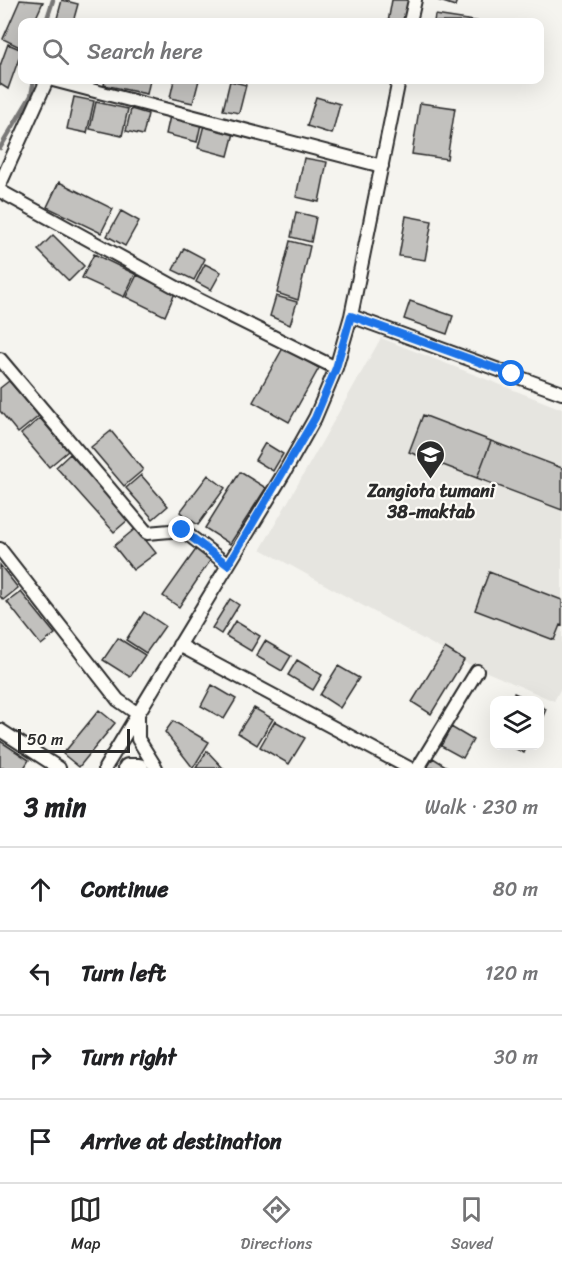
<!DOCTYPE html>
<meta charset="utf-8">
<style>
:root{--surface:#fff;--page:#f6f6f6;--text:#202124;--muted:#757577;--line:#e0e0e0;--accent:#2b2b2b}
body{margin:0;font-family:Sriracha,sans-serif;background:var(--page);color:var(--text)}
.controls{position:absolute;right:18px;bottom:18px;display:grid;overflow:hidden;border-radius:12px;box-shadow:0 6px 24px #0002}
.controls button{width:54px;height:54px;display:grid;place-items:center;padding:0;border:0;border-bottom:2px solid var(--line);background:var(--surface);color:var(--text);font:30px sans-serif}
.scale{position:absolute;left:18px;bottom:15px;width:112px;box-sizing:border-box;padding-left:6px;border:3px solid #2b2b2b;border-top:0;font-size:16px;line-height:21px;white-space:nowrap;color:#2b2b2b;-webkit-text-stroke:4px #fdfcf7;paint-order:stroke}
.stop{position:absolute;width:18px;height:18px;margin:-14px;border:4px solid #1a73e8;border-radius:50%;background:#fff}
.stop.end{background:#1a73e8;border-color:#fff;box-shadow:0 2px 6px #0008}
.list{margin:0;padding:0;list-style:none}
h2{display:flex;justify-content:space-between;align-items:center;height:78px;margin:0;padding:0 24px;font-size:26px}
h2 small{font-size:20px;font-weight:400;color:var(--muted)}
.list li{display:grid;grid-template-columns:39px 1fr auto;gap:18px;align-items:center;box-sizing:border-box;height:84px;padding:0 24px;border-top:2px solid var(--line)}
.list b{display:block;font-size:22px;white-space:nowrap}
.list em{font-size:20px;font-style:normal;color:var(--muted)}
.icon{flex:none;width:33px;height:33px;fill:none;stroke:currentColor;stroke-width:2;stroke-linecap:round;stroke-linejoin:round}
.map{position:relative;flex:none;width:562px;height:768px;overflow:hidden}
.search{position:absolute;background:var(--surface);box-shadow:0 6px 24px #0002;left:18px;right:18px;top:18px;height:66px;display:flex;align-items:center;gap:15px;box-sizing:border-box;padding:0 21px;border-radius:12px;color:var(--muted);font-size:22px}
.sheet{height:414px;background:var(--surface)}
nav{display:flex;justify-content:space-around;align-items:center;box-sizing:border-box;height:84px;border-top:2px solid var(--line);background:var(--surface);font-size:16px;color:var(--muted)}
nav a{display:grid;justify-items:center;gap:3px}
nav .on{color:var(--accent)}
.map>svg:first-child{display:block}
.built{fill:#e6e5e0}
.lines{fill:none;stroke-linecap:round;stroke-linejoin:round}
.stream{stroke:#797877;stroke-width:4.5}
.building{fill:#c2c1be;stroke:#2b2b2b;stroke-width:1.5}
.street-casing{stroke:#2b2b2b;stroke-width:16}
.secondary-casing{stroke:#2b2b2b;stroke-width:22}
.street{stroke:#fdfcf7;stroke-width:12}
.secondary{stroke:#fdfcf7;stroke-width:18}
.route{stroke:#1a73e8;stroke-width:8}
.labels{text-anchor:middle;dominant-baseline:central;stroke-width:4.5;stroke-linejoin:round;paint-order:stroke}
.poi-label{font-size:18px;font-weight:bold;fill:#2b2b2b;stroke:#fdfcf7}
</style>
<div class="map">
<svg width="562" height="768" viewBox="0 0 562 768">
<rect width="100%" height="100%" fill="#f5f4ef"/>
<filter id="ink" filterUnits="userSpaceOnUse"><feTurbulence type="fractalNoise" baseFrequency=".0167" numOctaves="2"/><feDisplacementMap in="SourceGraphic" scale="12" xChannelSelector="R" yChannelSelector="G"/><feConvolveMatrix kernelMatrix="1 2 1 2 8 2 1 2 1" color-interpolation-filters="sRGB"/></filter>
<g filter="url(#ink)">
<!-- built -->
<path class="built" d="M381,338L562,409V686L554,701L466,663L261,549Z"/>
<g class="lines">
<!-- stream -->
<path class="stream" d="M46,22L53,0
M0,148L31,96L34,80"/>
</g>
<!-- building -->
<path class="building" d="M20,0L43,2L34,22H22V48L3,39Z
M62,0L78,4L73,22H56Z
M392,0H408L405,22H388Z
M437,0H457L455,6Z
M435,15L481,22H434Z
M8,44L22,50L8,89L0,84V66Z
M105,80H150L147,94L104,85Z
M174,80H199L193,103L170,98Z
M230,81L246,85L239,113L223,110Z
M74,97L94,101L87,133L67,129Z
M316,97L340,104L332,134L307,126Z
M96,102L128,109L122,136L90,129Z
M420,103L455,108L447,159L412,154Z
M131,109L148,114L143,135L126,131Z
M170,116L201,124L197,142L166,134Z
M204,125L234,133L228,156L198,148Z
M304,158L327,162L319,202L296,197Z
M59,182L113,209L101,233L47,207Z
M121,211L139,221L125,246L107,236Z
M296,212L316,217L311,242L291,237Z
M406,216L432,221L425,260L399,256Z
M53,235L84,266L69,281L38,250Z
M290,241L310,246L298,300L277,293Z
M184,248L205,259L194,280L173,270Z
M94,254L135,274L124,297L82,278Z
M205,264L221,272L211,290L196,282Z
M137,275L175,293L165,316L126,297Z
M276,296L297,302L290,325L270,316Z
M410,301L453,316L447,334L404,319Z
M283,348L319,368L289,422L253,402Z
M9,381L39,416L18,433L0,411V388Z
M423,415L491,441L477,478L409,452Z
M40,418L68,451L49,467L21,434Z
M111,431L143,470L124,486L91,447Z
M491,441L562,468V510L477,478Z
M265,443L283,454L273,471L255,460Z
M70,454L129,519L114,532L56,467Z
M240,472L266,488L230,544L205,528Z
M141,475L168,506L153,519L126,488Z
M208,475L225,488L198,525L180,512Z
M136,528L156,553L133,570L114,546Z
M197,548L212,558L179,607L163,596Z
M0,565L18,588L3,600L0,596Z
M489,572L562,600V626L560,625L554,640L475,610Z
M21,592L55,634L41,645L7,602Z
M230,599L239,605L221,634L212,628Z
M144,612L165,626L146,653L126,640Z
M235,621L260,636L251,651L226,636Z
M118,638L145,655L130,677L103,660Z
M265,641L291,656L282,671L256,656Z
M445,648L464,660L431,714L412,702Z
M297,660L322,675L313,690L288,675Z
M338,666L359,678L340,708L320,695Z
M212,685L236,699L224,719L201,706Z
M514,693L529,700H510Z
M540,706L546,709L540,723Z
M254,708L273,719L257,745L238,733Z
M99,710L115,723L79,767L63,754Z
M173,721L209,742L193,768L165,732Z
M275,721L305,738L289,764L260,747Z
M451,727L473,740L463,758L441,746Z
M0,741L29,760L24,768H0Z
M510,746H527L524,753Z
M207,751L223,768H196Z
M433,758L449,768H427Z"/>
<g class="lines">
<defs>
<path id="street" d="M410,22L415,0
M53,80L382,166
M0,184L47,80
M0,191L199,300L336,368
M351,316L562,393
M0,359L147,533L182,530L228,565
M0,549L118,700L138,714
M179,645L409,768
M138,715V739L156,768
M0,730L59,768
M105,768L284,473L315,418L336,368L351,316L399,80
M418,768L477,671"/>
<path id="secondary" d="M128,768H139"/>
</defs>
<!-- street casing -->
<use href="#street" class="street-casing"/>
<!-- secondary casing -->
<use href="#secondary" class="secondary-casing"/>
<!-- street -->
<use href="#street" class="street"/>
<!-- secondary -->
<use href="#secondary" class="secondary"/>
</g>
</g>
<g class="lines" filter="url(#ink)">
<!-- route -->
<path class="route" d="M182,530L228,565L315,418L336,368L351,316L512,374"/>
</g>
<!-- icons -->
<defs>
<symbol id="school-pin" viewBox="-11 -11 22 30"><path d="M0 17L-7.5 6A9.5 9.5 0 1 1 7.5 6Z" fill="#2b2b2b" stroke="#fdfcf7"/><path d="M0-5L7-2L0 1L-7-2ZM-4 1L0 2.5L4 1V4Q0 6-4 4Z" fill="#fff"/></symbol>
</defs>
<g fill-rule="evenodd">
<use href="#school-pin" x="414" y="438" width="33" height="45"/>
</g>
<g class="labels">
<!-- poi labels -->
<g class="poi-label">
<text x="431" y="491">Zangiota tumani<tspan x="431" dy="21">38-maktab</tspan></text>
</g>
</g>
</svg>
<div class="controls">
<button><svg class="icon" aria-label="layers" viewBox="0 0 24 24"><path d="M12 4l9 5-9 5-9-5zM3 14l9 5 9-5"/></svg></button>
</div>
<div class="scale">50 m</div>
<div class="stop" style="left:512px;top:374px"></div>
<div class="stop end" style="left:182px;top:530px"></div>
<div class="search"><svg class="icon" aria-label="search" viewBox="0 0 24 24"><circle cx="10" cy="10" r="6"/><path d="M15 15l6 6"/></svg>Search here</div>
</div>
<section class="sheet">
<h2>3 min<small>Walk · 230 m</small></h2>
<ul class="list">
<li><svg class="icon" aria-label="ahead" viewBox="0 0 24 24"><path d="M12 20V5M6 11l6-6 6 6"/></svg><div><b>Continue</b></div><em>80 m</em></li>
<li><svg class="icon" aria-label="left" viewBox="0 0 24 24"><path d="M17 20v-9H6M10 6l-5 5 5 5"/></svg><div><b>Turn left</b></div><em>120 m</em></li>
<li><svg class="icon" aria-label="right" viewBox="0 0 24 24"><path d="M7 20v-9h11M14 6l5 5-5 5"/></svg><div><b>Turn right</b></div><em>30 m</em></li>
<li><svg class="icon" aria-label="arrive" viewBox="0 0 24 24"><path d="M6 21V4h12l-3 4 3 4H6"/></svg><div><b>Arrive at destination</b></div></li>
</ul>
</section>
<nav>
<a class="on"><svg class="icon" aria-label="map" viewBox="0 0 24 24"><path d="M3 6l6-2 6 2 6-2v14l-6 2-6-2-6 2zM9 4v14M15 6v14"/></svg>Map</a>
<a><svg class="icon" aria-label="directions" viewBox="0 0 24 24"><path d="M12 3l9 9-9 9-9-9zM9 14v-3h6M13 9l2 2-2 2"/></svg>Directions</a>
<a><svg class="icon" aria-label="saved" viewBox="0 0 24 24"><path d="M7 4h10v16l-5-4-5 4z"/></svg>Saved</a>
</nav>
